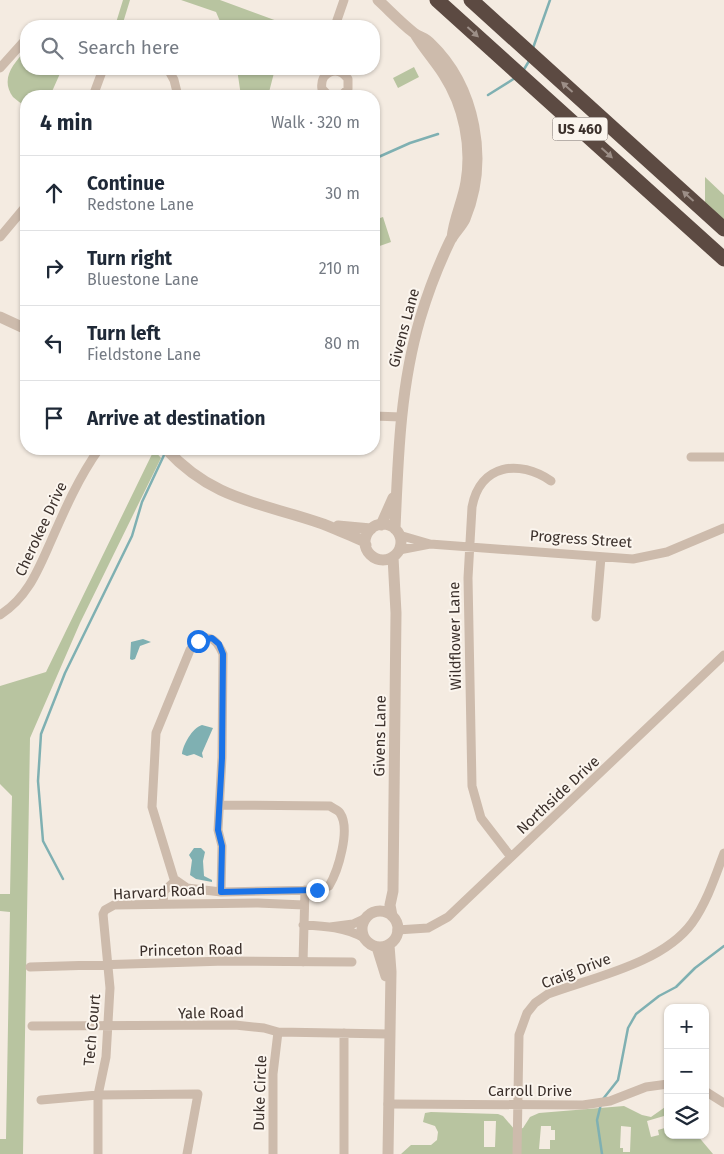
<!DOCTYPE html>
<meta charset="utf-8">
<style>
:root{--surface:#fff;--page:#f6f6f7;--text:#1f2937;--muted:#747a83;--line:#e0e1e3}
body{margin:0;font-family:"Fira Sans",sans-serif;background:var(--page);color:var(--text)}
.controls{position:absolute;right:15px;bottom:15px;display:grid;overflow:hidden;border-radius:10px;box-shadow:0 1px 4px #0004}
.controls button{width:45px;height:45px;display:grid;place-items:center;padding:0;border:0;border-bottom:1px solid var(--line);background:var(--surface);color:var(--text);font:25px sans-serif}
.stop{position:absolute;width:15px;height:15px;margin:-11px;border:4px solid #1a73e8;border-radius:50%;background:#fff}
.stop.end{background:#1a73e8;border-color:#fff;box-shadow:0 1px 5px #0008}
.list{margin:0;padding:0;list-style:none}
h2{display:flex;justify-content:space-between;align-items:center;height:65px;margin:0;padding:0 20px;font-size:21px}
h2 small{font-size:16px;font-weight:400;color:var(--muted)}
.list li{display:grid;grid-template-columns:32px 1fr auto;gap:15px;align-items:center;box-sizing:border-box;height:75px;padding:0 20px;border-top:1px solid var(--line)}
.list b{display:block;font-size:19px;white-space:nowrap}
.list p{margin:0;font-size:16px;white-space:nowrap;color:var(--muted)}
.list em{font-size:16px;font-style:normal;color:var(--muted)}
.icon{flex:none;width:28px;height:28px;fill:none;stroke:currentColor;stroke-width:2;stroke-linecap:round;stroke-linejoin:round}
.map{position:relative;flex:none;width:724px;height:1154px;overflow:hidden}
.search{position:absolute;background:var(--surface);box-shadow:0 1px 4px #0004;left:20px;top:20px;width:360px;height:55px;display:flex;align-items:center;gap:12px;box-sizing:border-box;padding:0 18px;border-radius:20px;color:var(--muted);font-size:19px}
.panel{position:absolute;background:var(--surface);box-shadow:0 1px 4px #0004;left:20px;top:90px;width:360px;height:365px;border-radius:20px}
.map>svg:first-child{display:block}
.green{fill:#b8c4a0;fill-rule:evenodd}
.water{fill:#7fb0b2}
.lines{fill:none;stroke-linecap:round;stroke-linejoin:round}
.stream{stroke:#7fb0b2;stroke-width:2.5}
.minor{stroke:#cdbbac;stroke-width:9}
.tertiary{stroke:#cdbbac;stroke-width:11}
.motorway{stroke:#5c4a42;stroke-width:15}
.oneway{fill:#9c8e87}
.route{stroke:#1a73e8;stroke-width:6}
.labels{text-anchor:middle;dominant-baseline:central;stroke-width:4;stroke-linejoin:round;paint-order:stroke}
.shield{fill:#fbf5ee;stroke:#756b66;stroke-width:1}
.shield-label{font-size:14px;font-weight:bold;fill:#3b302b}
.street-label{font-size:15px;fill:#3b302b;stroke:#fbf5ee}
</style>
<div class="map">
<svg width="724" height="1154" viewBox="0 0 724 1154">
<rect width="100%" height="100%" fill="#f4ebe1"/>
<!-- green -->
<path class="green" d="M123,0H130L122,26H115Z
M181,0H220L288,25L222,26L216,12Z
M26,50V69H62L50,96H26V106C21,104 17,100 13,97C0,79 13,64 26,50Z
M414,67L419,77L398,88L393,78Z
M237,69H275L268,96H241Z
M705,177L724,195V220L705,203Z
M383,217L391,242L374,248V220Z
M154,450L161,458L80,623L30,738L23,1154H0V1139H6L10,912L0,911V894H10L12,796L0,784V686L46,672Z
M668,1105V1135H697L713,1154H401L411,1145H431L437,1140L438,1132L435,1126L423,1122L425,1113L431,1112L498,1114L503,1116L515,1130L523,1128L530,1117L539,1113L624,1106L642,1115L651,1117ZM664,1116L668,1127L658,1130L659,1135L651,1137L647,1121ZM484,1121H496L495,1147H484ZM541,1126H551V1130H555V1140H550V1149H539ZM621,1126L631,1127L630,1152H623V1148H620Z"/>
<!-- water -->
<path class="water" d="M143,639L151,642L140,646L135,659L132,660L130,659L131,642Z
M202,725L213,728L202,753L203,758L194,754L187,756L182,754C183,745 192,728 202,725Z
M194,848H201L205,852L203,861L204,876L212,880V882L196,879L190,875L192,860L189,855Z"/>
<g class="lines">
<!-- stream -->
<path class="stream" d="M533,48L550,0
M523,71L529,61
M488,95L515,78
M374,159L410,143L438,134
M63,879L43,841L38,781L41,734L65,673L132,536L142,502L165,453
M603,1099L618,1080L628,1028L636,1014L659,996L676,987L695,968L724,946
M601,1104L597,1120L602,1154"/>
<!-- minor -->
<path class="minor" d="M50,26H69
M335,26L344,0
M0,68L26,39
M168,69L174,80L178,96
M93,96L103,69
M329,96L322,89C319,72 338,64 348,79V89L341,96
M0,237L26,206
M374,416L401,417
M691,457H724
M399,535L430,544
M399,550L430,544L633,559L667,552L724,528
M0,615C28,597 38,570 51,541C65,509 79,477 99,449
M596,617L601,557
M220,805L330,806C332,808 338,810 340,813C351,829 338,871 329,886L318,890L221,892L187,888L174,879L152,807L156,733L190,650C204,634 214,633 223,654L222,757L218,830L222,846L221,892
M511,857L481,818L472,786L468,578L472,507C480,464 519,459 551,481
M163,904L164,891L175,881
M303,925C324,926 346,927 364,938
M330,927L353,924L366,918
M397,930L428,928L448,917L724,655
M303,962L305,890
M30,967L226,961L352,962
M32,1026L235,1025L264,1028L278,1032L389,1034
M705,1091L724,1103
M41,1100L98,1095L198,1094L187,1154
M388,1104L583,1105L610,1101L646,1087L668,1084
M98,1154V1095L106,1057L110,988L103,914L105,910L114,905L258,903L304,905
M273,1154V1074L278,1032
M344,1154V1033
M517,1154L519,1035L527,1013L535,1003L548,994C594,977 663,963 692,923C707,902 715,877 724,853"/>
<!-- tertiary -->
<path class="tertiary" d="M378,0C390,11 401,23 414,33C419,37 426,38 430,43C476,87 489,161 465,219C461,227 454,233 450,241C438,266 428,292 420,319C400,387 398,458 395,529
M415,34C424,49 435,61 444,75C464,106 472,146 466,182C463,201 454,218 452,238
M0,317L26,329
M166,449C214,501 260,502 323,524C336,529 349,535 363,541L366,545
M365 542a18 18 0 1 1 36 0a18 18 0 1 1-36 0Z
M381,525L393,498
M338,526L371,529
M362 929a18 18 0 1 1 36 0a18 18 0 1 1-36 0Z
M392,916L390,905L393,891L396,613L393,557
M377,947L386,976
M388,1154L391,972L389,945"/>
<!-- motorway -->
<path class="motorway" d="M437,0L724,259
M471,0L724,229"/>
</g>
<!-- one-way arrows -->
<defs><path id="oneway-solid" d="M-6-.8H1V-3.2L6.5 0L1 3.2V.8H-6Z" transform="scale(1.25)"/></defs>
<g class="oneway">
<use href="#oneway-solid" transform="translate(473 32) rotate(42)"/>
<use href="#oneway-solid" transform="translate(567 87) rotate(-138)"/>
<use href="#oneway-solid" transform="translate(607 153) rotate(42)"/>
<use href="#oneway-solid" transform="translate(688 196) rotate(-138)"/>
</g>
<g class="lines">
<!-- route -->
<path class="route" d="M198,641L212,638L219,644L223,654L222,758L218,830L222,846L221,892L317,890"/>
</g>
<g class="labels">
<!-- shield labels -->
<rect class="shield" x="552.5" y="117.5" width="55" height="23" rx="4"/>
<g class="shield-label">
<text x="580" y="129">US 460</text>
</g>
<!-- street labels -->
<g class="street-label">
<text transform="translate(404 328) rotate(-75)">Givens Lane</text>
<text transform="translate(41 529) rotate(-65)">Cherokee Drive</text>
<text transform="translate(581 539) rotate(4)">Progress Street</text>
<text transform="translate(455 636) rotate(-91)">Wildflower Lane</text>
<text transform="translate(380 736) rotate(-89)">Givens Lane</text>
<text transform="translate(558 795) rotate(-43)">Northside Drive</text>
<text transform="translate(159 892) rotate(-3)">Harvard Road</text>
<text transform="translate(191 950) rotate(-1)">Princeton Road</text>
<text transform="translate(576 971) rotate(-21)">Craig Drive</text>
<text transform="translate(211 1013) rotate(-1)">Yale Road</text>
<text transform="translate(92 1030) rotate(-85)">Tech Court</text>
<text x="530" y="1091">Carroll Drive</text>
<text transform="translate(260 1093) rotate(-88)">Duke Circle</text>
</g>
</g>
</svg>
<div class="controls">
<button>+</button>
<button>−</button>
<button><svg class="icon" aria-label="layers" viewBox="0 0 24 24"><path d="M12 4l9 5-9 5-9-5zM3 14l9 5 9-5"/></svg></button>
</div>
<div class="stop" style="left:198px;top:641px"></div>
<div class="stop end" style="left:317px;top:890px"></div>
<div class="search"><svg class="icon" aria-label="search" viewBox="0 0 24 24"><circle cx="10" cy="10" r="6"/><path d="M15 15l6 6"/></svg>Search here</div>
<section class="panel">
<h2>4 min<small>Walk · 320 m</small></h2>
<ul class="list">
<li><svg class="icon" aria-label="ahead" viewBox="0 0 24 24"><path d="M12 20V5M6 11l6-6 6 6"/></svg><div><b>Continue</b><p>Redstone Lane</p></div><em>30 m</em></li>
<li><svg class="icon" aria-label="right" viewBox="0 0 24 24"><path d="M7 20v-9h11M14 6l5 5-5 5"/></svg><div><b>Turn right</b><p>Bluestone Lane</p></div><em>210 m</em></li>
<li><svg class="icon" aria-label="left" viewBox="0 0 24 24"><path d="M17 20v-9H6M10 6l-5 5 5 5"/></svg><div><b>Turn left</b><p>Fieldstone Lane</p></div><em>80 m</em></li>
<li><svg class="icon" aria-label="arrive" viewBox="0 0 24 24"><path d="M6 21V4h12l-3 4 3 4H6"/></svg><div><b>Arrive at destination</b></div></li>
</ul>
</section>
</div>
